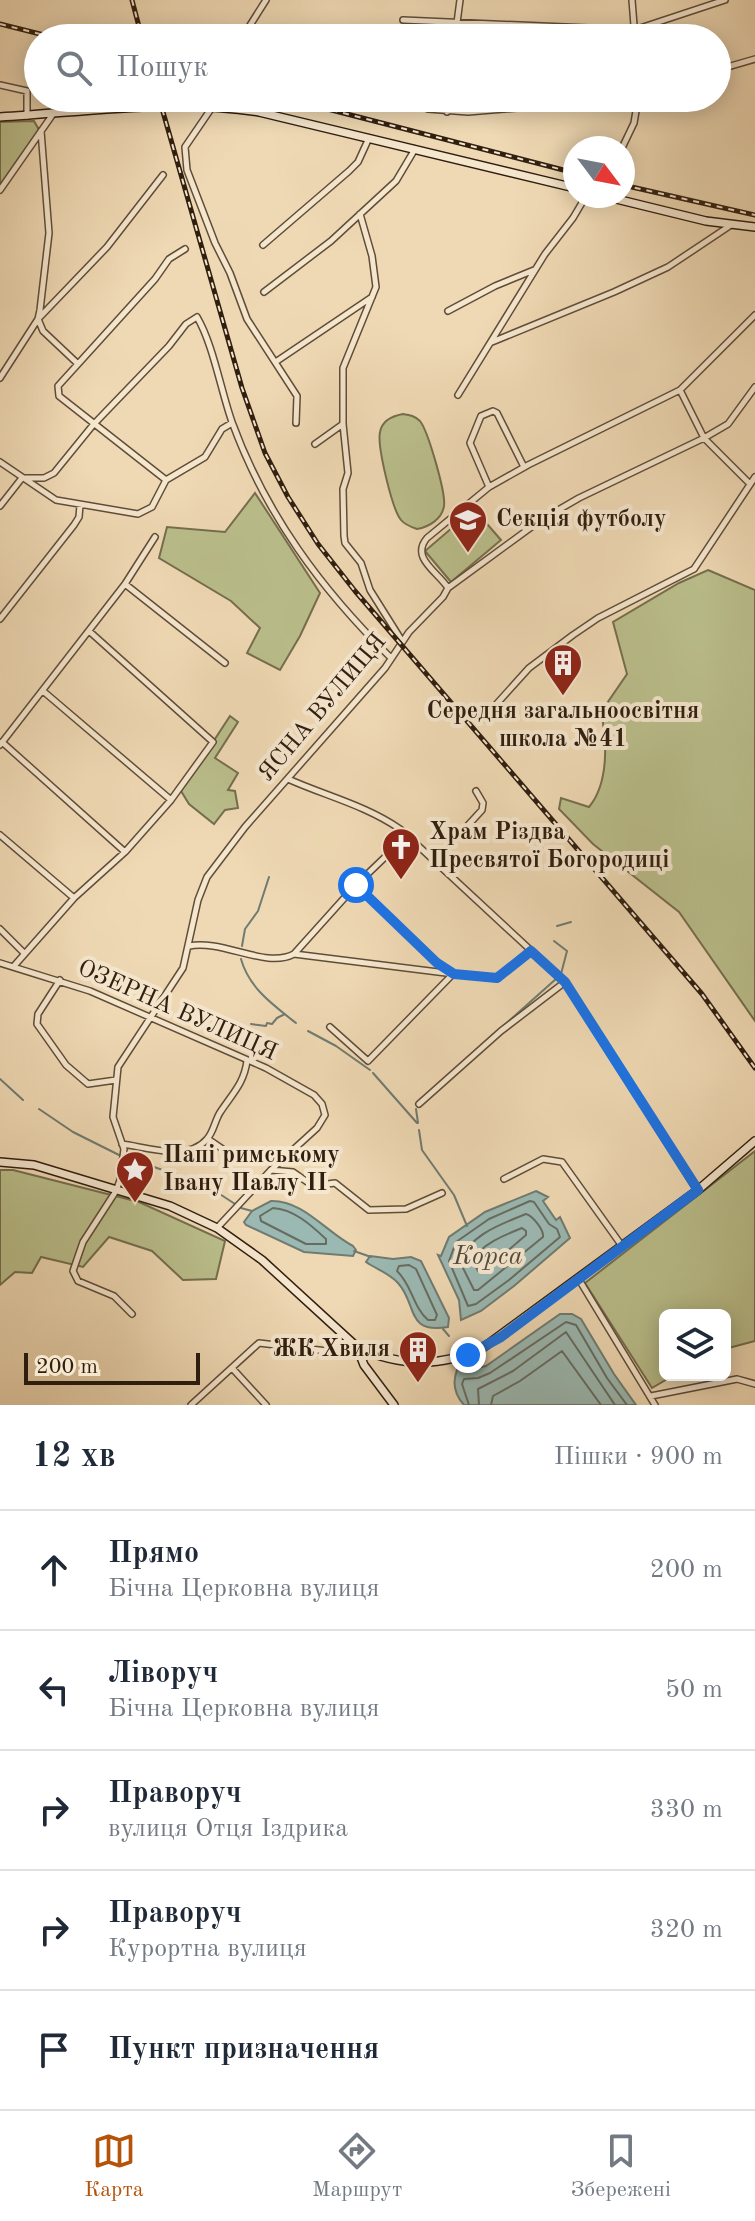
<!DOCTYPE html>
<html lang="uk">
<meta charset="utf-8">
<style>
:root{--surface:#fff;--page:#f2f2f3;--text:#1f2937;--muted:#747a83;--line:#e0e1e3;--accent:#b45309}
body{margin:0;font-family:"Old Standard TT",serif;background:var(--page);color:var(--text)}
.controls{position:absolute;right:24px;bottom:24px;display:grid;overflow:hidden;border-radius:12px;box-shadow:0 4px 20px #0003}
.controls button{width:72px;height:72px;display:grid;place-items:center;padding:0;border:0;border-bottom:2px solid var(--line);background:var(--surface);color:var(--text);font:40px sans-serif}
.compass{position:absolute;left:563px;top:136px;width:72px;height:72px;border-radius:50%;background:var(--surface);box-shadow:0 4px 20px #0003;rotate:122deg}
.scale{position:absolute;left:24px;bottom:20px;width:176px;box-sizing:border-box;padding-left:8px;border:4px solid #301e0f;border-top:0;font-size:22px;line-height:28px;white-space:nowrap;color:#301e0f;-webkit-text-stroke:6px #f5e6ce;paint-order:stroke}
.stop{position:absolute;width:24px;height:24px;margin:-18px;border:6px solid #1a73e8;border-radius:50%;background:#fff}
.stop.end{background:#1a73e8;border-color:#fff;box-shadow:0 2px 8px #0008}
.list{margin:0;padding:0;list-style:none}
h2{display:flex;justify-content:space-between;align-items:center;height:104px;margin:0;padding:0 32px;font-size:34px}
h2 small{font-size:26px;font-weight:400;color:var(--muted)}
.list li{display:grid;grid-template-columns:52px 1fr auto;gap:24px;align-items:center;box-sizing:border-box;height:120px;padding:0 32px;border-top:2px solid var(--line)}
.list b{display:block;font-size:30px;white-space:nowrap}
.list p{margin:0;font-size:26px;white-space:nowrap;color:var(--muted)}
.list em{font-size:26px;font-style:normal;color:var(--muted)}
.icon{flex:none;width:44px;height:44px;fill:none;stroke:currentColor;stroke-width:2;stroke-linecap:round;stroke-linejoin:round}
.map{position:relative;flex:none;width:755px;height:1405px;overflow:hidden}
.search{position:absolute;background:var(--surface);box-shadow:0 4px 20px #0003;left:24px;right:24px;top:24px;height:88px;display:flex;align-items:center;gap:20px;box-sizing:border-box;padding:0 28px;border-radius:44px;color:var(--muted);font-size:30px}
.sheet{height:704px;background:var(--surface)}
nav{display:flex;justify-content:space-around;align-items:center;box-sizing:border-box;height:112px;border-top:2px solid var(--line);background:var(--surface);font-size:22px;color:var(--muted)}
nav a{display:grid;justify-items:center;gap:4px}
nav .on{color:var(--accent)}
.map>svg:first-child{display:block}
.green{fill:#babf8c;stroke:#756e4e;stroke-width:2}
.water{fill:#9bb9b3;stroke:#707b71;stroke-width:2}
.lines{fill:none;stroke-linecap:round;stroke-linejoin:round}
.shore{stroke:#666c61;stroke-width:2}
.stream{stroke:#707b71;stroke-width:2}
.street-casing{stroke:#604d38;stroke-width:8}
.secondary-casing{stroke:#301e0f;stroke-width:10}
.street{stroke:#f5e6ce;stroke-width:5}
.secondary{stroke:#f5e6ce;stroke-width:7}
.rail-casing{stroke:#301e0f;stroke-width:5}
.rail{stroke:#f5e6ce;stroke-width:2;stroke-dasharray:6;stroke-linecap:butt}
.route{stroke:#1a73e8;stroke-width:10}
.labels{text-anchor:middle;dominant-baseline:central;stroke-width:8;stroke-linejoin:round;paint-order:stroke}
.poi-label{font-size:24px;font-weight:bold;fill:#301e0f;stroke:#f5e6ce;text-anchor:start}
.street-label{font-size:24px;fill:#301e0f;stroke:#f5e6ce}
.water-label{font-size:26px;font-style:italic;fill:#504c40;stroke:#f5e6ce}
</style>
<div class="map">
<svg width="755" height="1405" viewBox="0 0 755 1405">
<rect width="100%" height="100%" fill="#efd9b4"/>
<filter id="stains"><feTurbulence type="fractalNoise" baseFrequency=".0025" numOctaves="4"/><feColorMatrix values="0 0 0 0 .2 0 0 0 0 .09 0 0 0 0 .02 0 0 0 .5 -.17"/></filter>
<radialGradient id="worn" r=".72"><stop offset=".6" stop-color="#630" stop-opacity="0"/><stop offset="1" stop-color="#630" stop-opacity=".3"/></radialGradient>
<!-- green -->
<path class="green" d="M34,121L38,128H44L0,190V122Z
M403,414C410,415 415,416 420,421C428,431 446,493 444,506C442,519 429,527 417,529C411,527 405,525 401,520C392,509 377,446 380,432C382,421 392,416 403,414Z
M255,493L320,593L300,636L280,670L247,653L260,628L231,601L159,558L167,527L225,532Z
M474,509L501,540L451,582L425,551Z
M708,570L755,590V1021L679,912L593,844L559,809L561,798L589,807C609,783 607,741 601,712L627,674L613,622L679,583Z
M230,716L238,722L215,758L238,773L228,790L235,791L238,808L225,810L214,824L189,804L181,791Z
M755,1151V1341L725,1349V1315H665V1375H674L652,1388L585,1283Z
M0,1170H13L139,1202L225,1241L216,1279L183,1280L152,1251L109,1237L83,1267L41,1257L32,1273L15,1272L0,1285Z"/>
<!-- water -->
<path class="water" d="M536,1191L548,1197L543,1201L556,1220L560,1217L570,1238L514,1286L481,1311L461,1320L459,1300L438,1255L441,1256L449,1237L485,1212Z
M271,1201C303,1200 326,1232 353,1246L356,1250L353,1256L304,1252L246,1225L244,1222L252,1211Z
M370,1256L393,1259L411,1257L421,1261L449,1318L448,1327C405,1334 418,1305 398,1283C389,1273 376,1269 366,1262Z
M560,1314H572L581,1319L614,1374L636,1405H464C455,1395 452,1383 457,1370L466,1367L469,1370L486,1366Z"/>
<g class="lines">
<!-- shore -->
<path class="shore" d="M530,1201L534,1202L549,1224L557,1229L560,1237L509,1280L476,1304L468,1306L449,1261L456,1242L489,1219Z
M273,1208C294,1209 312,1226 326,1239V1244H306L261,1221L260,1216Z
M526,1214C533,1216 544,1230 543,1237L478,1290H474L460,1262C469,1235 501,1224 526,1214Z
M522,1228L526,1231V1235L483,1272L478,1271L473,1261C479,1245 507,1234 522,1228Z
M409,1265L416,1269L437,1315L435,1320H428C413,1307 412,1285 397,1271L399,1266Z
M469,1405L462,1384L464,1379L478,1378L490,1373L566,1322L576,1325L607,1378L627,1405
M479,1405L478,1389L513,1371L566,1332L615,1405
M491,1405L493,1396L520,1381L562,1351L601,1405"/>
<!-- stream -->
<path class="stream" d="M557,926L571,922
M554,941L567,951L561,974
M242,946L245,929L258,911L269,877
M241,959C249,988 273,1005 296,1023
M251,1024L266,1026L267,1023L272,1024L277,1018L285,1014
M308,1031L336,1046L370,1070
M373,1073L417,1123
M0,1079L23,1100
M416,1104L557,978
M39,1109L73,1132L119,1155
M416,1109L418,1123
M419,1130L422,1150L454,1195L467,1226
M128,1158L206,1185L235,1204
M241,1208L252,1211
M354,1251L371,1257
M443,1329L449,1336"/>
<defs>
<path id="street" d="M632,0L635,38
M403,20L634,30L725,0
M242,38L266,0
M455,38L460,0
M717,70L755,59
M0,85L27,91V116
M395,98L428,109L468,112L641,98
M213,106L185,147L187,170L215,243L230,273L247,319L297,396L296,423
M447,112L449,98
M622,148L634,123L638,99
M163,175L107,247L38,319L43,331L78,364L58,386L59,396L166,480
M0,190L53,114
M360,214L372,256L376,287L343,368V424L348,473L343,489L344,536L345,543L361,563L370,590L402,641
M263,245L349,171L358,162L369,138
M264,292L331,241L396,181L415,149
M448,311L495,286L534,270
M492,342L614,292L668,267L731,225
M277,361L372,297
M78,364L155,279L169,259L185,249
M0,378L38,319L40,310L49,233L41,131
M680,390L704,438L750,484
M458,395L545,254L573,218L586,196
M315,444L343,424
M0,462L56,500L138,514L152,507L166,480L205,457L222,429L232,423
M489,487L470,443L481,416L493,411L497,413L524,467
M0,506L22,478H44L54,473L93,425L169,346L186,324L197,317C213,344 221,391 232,422C266,515 321,589 391,658
M125,584L225,663
M448,588C438,572 410,558 427,538L489,487L528,465L680,390L755,315
M0,619L74,525L79,517L80,505
M43,691L171,800
M484,718L529,668L573,635L598,618L694,569L755,477
M2,742L125,852
M0,745L125,584L155,537
M288,779C326,796 365,805 400,829L565,982L697,1190
M0,835L74,898
M435,861L482,810L483,803L476,791
M356,885L437,963L454,974L497,978L531,951
M0,929L24,953
M189,946C222,939 266,969 294,954L454,974
M294,954L356,885L407,836
M0,963L90,991L266,1068L314,1095L322,1104L325,1115L317,1128L271,1170L217,1228
M14,966L74,898L125,852L171,800L213,742L89,631
M60,980L38,1014L37,1024L66,1065L88,1084L116,1080
M330,1027L368,1061L453,974
M419,1104L501,1031L565,982
M208,1139L227,1152
M122,1144C146,1147 188,1162 207,1139C214,1132 215,1119 221,1111C233,1093 244,1083 247,1061
M271,1170L293,1172L313,1186L335,1183L369,1210L406,1209L442,1193
M504,1179L543,1159L562,1162L622,1246
M578,1278L655,1405
M132,1314L114,1296L78,1281L73,1271L83,1242L116,1191L120,1180L124,1149L113,1117L118,1067L183,968L198,900L207,877L245,827L385,668L409,632L443,597L448,588L541,520L579,498L704,438L728,424L755,387
M232,1368L266,1405
M651,1396L737,1379L755,1384
M191,1405L259,1343L336,1352L357,1347"/>
<path id="secondary" d="M0,117C86,112 173,98 259,112L575,188
M604,196L706,221L755,227
M0,1162L34,1165L170,1206L217,1228L262,1260L357,1347L364,1365L394,1405
M357,1347C400,1367 441,1368 484,1347L698,1190L755,1141"/>
</defs>
<!-- street casing -->
<use href="#street" class="street-casing"/>
<!-- secondary casing -->
<use href="#secondary" class="secondary-casing"/>
<!-- street -->
<use href="#street" class="street"/>
<!-- secondary -->
<use href="#secondary" class="secondary"/>
<defs>
<path id="rail" d="M132,0L142,38
M0,24L56,38
M159,98L242,388L265,453L288,497L318,544L355,591L702,994L755,1068
M285,98L575,173
M623,185L755,215"/>
</defs>
<!-- rail casing -->
<use href="#rail" class="rail-casing"/>
<!-- rail -->
<use href="#rail" class="rail"/>
</g>
<g class="lines">
<!-- route -->
<path class="route" d="M356,885L437,963L454,974L497,978L531,951L565,982L698,1190L501,1337L468,1355"/>
</g>
<!-- icons -->
<defs>
<symbol id="school-pin" viewBox="-11 -11 22 30"><path d="M0 17L-7.5 6A9.5 9.5 0 1 1 7.5 6Z" fill="#8f2418" stroke="#f5e6ce"/><path d="M0-5L7-2L0 1L-7-2ZM-4 1L0 2.5L4 1V4Q0 6-4 4Z" fill="#fff"/></symbol>
<symbol id="building-pin" viewBox="-11 -11 22 30"><path d="M0 17L-7.5 6A9.5 9.5 0 1 1 7.5 6Z" fill="#8f2418" stroke="#f5e6ce"/><path d="M-4-6H4V6H1V3H-1V6H-4ZM-2.5-4.3h1.7v1.8h-1.7ZM.8-4.3h1.7v1.8H.8ZM-2.5-1h1.7V.8h-1.7ZM.8-1h1.7V.8H.8Z" fill="#fff"/></symbol>
<symbol id="church-pin" viewBox="-11 -11 22 30"><path d="M0 17L-7.5 6A9.5 9.5 0 1 1 7.5 6Z" fill="#8f2418" stroke="#f5e6ce"/><path d="M-1.2-6h2.4v3.5h3.3v2.4h-3.3V6h-2.4V-.1h-3.3v-2.4h3.3Z" fill="#fff"/></symbol>
<symbol id="sight-pin" viewBox="-11 -11 22 30"><path d="M0 17L-7.5 6A9.5 9.5 0 1 1 7.5 6Z" fill="#8f2418" stroke="#f5e6ce"/><path d="M0-6L1.8-2.2L6-1.7L2.9 1.2L3.7 5.4L0 3.3L-3.7 5.4L-2.9 1.2L-6-1.7L-1.8-2.2Z" fill="#fff"/></symbol>
</defs>
<g fill-rule="evenodd">
<use href="#school-pin" x="446" y="498" width="44" height="60"/>
<use href="#building-pin" x="541" y="641" width="44" height="60"/>
<use href="#church-pin" x="379" y="825" width="44" height="60"/>
<use href="#sight-pin" x="113" y="1148" width="44" height="60"/>
<use href="#building-pin" x="396" y="1328" width="44" height="60"/>
</g>
<g class="labels">
<!-- poi labels -->
<g class="poi-label">
<text x="496" y="520">Секція футболу</text>
<text x="563" y="712" text-anchor="middle">Середня загальноосвітня<tspan x="563" dy="28">школа №41</tspan></text>
<text x="429" y="833">Храм Різдва<tspan x="429" dy="28">Пресвятої Богородиці</tspan></text>
<text x="163" y="1156">Папі римському<tspan x="163" dy="28">Івану Павлу ІІ</tspan></text>
<text x="390" y="1350" text-anchor="end">ЖК Хвиля</text>
</g>
<!-- street labels -->
<g class="street-label">
<text transform="translate(323 708) rotate(-50)">ЯСНА ВУЛИЦЯ</text>
<text transform="translate(177 1011) rotate(24)">ОЗЕРНА ВУЛИЦЯ</text>
</g>
<!-- water labels -->
<g class="water-label">
<text x="488" y="1257">Корса</text>
</g>
</g>
<rect width="100%" height="100%" filter="url(#stains)"/>
<rect width="100%" height="100%" fill="url(#worn)"/>
</svg>
<div class="controls">
<button><svg class="icon" aria-label="layers" viewBox="0 0 24 24"><path d="M12 4l9 5-9 5-9-5zM3 14l9 5 9-5"/></svg></button>
</div>
<svg class="compass" viewBox="-18 -18 36 36"><path d="M0-13l5 13h-10z" fill="#e53935"/><path d="M0 13l5-13h-10z" fill="#747a83"/></svg>
<div class="scale">200 m</div>
<div class="stop" style="left:356px;top:885px"></div>
<div class="stop end" style="left:468px;top:1355px"></div>
<div class="search"><svg class="icon" aria-label="search" viewBox="0 0 24 24"><circle cx="10" cy="10" r="6"/><path d="M15 15l6 6"/></svg>Пошук</div>
</div>
<section class="sheet">
<h2>12 хв<small>Пішки · 900 m</small></h2>
<ul class="list">
<li><svg class="icon" aria-label="ahead" viewBox="0 0 24 24"><path d="M12 20V5M6 11l6-6 6 6"/></svg><div><b>Прямо</b><p>Бічна Церковна вулиця</p></div><em>200 m</em></li>
<li><svg class="icon" aria-label="left" viewBox="0 0 24 24"><path d="M17 20v-9H6M10 6l-5 5 5 5"/></svg><div><b>Ліворуч</b><p>Бічна Церковна вулиця</p></div><em>50 m</em></li>
<li><svg class="icon" aria-label="right" viewBox="0 0 24 24"><path d="M7 20v-9h11M14 6l5 5-5 5"/></svg><div><b>Праворуч</b><p>вулиця Отця Іздрика</p></div><em>330 m</em></li>
<li><svg class="icon" aria-label="right" viewBox="0 0 24 24"><path d="M7 20v-9h11M14 6l5 5-5 5"/></svg><div><b>Праворуч</b><p>Курортна вулиця</p></div><em>320 m</em></li>
<li><svg class="icon" aria-label="arrive" viewBox="0 0 24 24"><path d="M6 21V4h12l-3 4 3 4H6"/></svg><div><b>Пункт призначення</b></div></li>
</ul>
</section>
<nav>
<a class="on"><svg class="icon" aria-label="map" viewBox="0 0 24 24"><path d="M3 6l6-2 6 2 6-2v14l-6 2-6-2-6 2zM9 4v14M15 6v14"/></svg>Карта</a>
<a><svg class="icon" aria-label="directions" viewBox="0 0 24 24"><path d="M12 3l9 9-9 9-9-9zM9 14v-3h6M13 9l2 2-2 2"/></svg>Маршрут</a>
<a><svg class="icon" aria-label="saved" viewBox="0 0 24 24"><path d="M7 4h10v16l-5-4-5 4z"/></svg>Збережені</a>
</nav>
